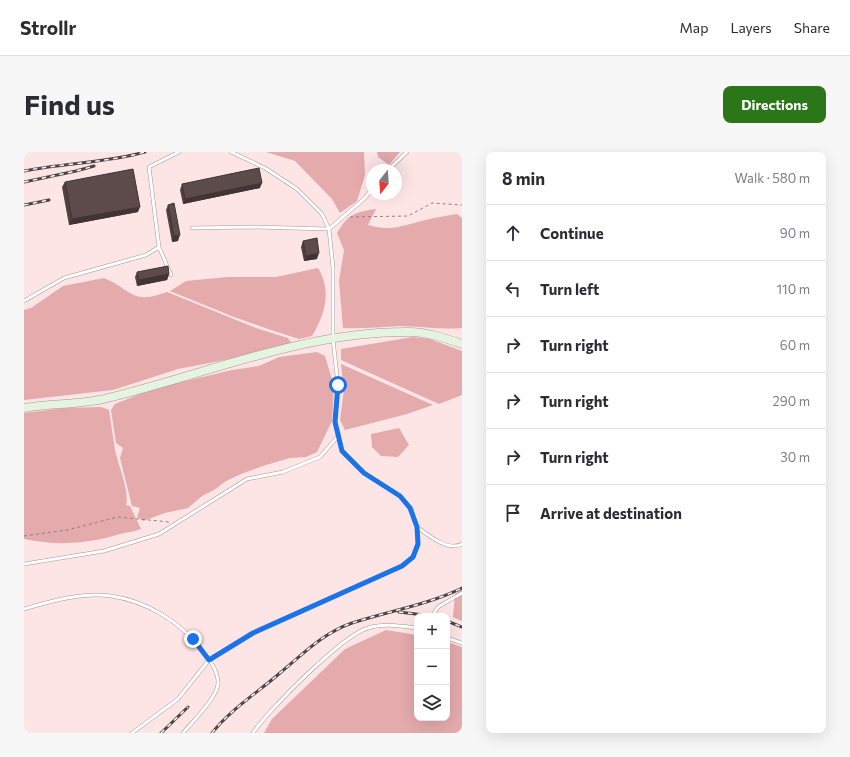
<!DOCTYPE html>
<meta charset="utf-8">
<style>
:root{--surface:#fff;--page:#f7f7f7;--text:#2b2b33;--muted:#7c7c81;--line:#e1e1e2;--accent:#2c761a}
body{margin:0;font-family:Commissioner,sans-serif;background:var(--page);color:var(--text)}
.controls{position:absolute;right:12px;bottom:12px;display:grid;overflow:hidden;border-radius:8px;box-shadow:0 4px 16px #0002}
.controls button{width:36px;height:36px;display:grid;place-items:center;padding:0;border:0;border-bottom:1px solid var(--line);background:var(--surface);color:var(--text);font:20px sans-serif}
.compass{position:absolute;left:342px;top:12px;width:36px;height:36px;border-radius:50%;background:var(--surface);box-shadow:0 4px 16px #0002;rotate:197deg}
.stop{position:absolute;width:12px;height:12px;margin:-9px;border:3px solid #1a73e8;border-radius:50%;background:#fff}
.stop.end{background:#1a73e8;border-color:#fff;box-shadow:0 1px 4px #0008}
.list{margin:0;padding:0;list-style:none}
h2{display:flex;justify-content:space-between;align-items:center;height:52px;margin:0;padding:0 16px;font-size:17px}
h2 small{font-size:13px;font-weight:400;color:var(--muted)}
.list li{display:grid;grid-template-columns:26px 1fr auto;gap:12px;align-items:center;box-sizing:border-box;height:56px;padding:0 16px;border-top:1px solid var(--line)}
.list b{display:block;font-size:15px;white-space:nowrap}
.list em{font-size:13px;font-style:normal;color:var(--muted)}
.icon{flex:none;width:22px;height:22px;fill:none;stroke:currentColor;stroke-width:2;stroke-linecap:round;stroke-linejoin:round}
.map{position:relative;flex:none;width:438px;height:581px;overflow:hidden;border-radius:8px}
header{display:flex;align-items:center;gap:24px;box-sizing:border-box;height:56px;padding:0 20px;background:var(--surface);border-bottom:1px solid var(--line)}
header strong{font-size:19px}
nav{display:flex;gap:22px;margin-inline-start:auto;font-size:14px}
.intro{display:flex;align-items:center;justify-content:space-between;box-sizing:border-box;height:96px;padding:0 24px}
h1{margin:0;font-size:28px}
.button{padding:10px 18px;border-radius:8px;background:var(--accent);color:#fff;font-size:14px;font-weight:700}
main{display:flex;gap:24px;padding:0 24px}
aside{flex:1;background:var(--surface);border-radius:8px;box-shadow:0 4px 16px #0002}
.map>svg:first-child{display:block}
.green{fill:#e4aaac}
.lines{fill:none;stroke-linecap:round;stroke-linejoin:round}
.lane-casing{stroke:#a99494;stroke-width:4}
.secondary-casing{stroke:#a99494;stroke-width:9}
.path{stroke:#8f7f80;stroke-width:1;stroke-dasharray:3 3;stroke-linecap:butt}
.lane{stroke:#fff;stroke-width:3}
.secondary{stroke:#e4f4e1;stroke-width:8}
.rail-casing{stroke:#4f4444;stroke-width:3}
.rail{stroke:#fdf8f8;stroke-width:1.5;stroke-dasharray:4.5;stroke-linecap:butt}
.wall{fill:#504040}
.shaded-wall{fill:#413434}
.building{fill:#5d4a4a;stroke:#413434}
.route{stroke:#1a73e8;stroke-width:5}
</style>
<header>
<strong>Strollr</strong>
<nav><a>Map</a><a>Layers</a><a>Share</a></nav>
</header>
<div class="intro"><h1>Find us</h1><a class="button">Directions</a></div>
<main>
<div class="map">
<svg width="438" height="581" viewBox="0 0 438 581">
<rect width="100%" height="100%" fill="#fde5e6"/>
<!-- green -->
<path class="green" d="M242,0H340L341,23L333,49L316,61L308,47L271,9Z
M353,0H376L365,13L354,5Z
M352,57L344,73C368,80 380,73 402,68C412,65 423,64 433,62L438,66V176C417,178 396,174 375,174C356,175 338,177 319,176L315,129L320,98L313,81C324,62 332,60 352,57Z
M294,116C308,139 301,162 288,184L275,187L247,178L210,165L146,139L162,129L203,125H252Z
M80,126C110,139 107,153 143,140L232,176L264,186L268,192L222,204L154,217L89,238L0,248V158L7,156L39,134Z
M389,185L406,187L438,199V243L415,252L317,208V197Z
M293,200L301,204L310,234L308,269L293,300L282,305L266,306L242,313L217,322L202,329L190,338L178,344L164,356L141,361L119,369L113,365L116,356L108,354L96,306L99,296L92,291L87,258L91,252L128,237L208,218L235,214L255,205Z
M317,212L409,253L383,262L321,278L316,268L320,238Z
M77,255L85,258C87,271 89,285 91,298C94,312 106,341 102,353L106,354L117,377C110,380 103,380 96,382C64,392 33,394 0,387V261L40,256Z
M375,276L385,293L374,305L357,304L348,295L347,282Z
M438,438V469L429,465L431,442Z
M362,478L393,483V566H423V490L438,495V581H240L248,567L321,497Z"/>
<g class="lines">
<defs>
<path id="lane" d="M364,18L383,0
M168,76L227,75L305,77L341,46L348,37
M147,123L135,95L125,15L155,0
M0,149L40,126L122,103L135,95
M393,375C404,383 424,400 438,392
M0,412L80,399L135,382L223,327L259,320L296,305L315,283
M0,457C27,449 59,440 87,444C122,449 155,469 177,497C184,506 195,519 194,532C192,547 169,569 159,581
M408,464L414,455L438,441
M423,486L438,491
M108,581L154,547L185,508L229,481L378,414L389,405L394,392L393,375L387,356L376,344L340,321L318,299L311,270L314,233L309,187V116L305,77L298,62L273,37L241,16L207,0
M229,581C244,558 319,483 344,476C359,471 377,474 393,476"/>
<path id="secondary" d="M0,256C28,251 57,253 84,246C183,222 281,179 385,180C403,180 421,186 438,192"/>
</defs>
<!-- lane casing -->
<use href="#lane" class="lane-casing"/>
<!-- secondary casing -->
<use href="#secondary" class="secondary-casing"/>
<!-- path -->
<path class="path" d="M326,65L384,64L408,51L438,53
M0,384L43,378L94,365L145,370"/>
<!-- lane -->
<use href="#lane" class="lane"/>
<!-- secondary -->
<use href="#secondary" class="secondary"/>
<defs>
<path id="rail" d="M0,19C40,11 81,11 121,0
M0,30L52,19L70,14
M0,53L25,48
M375,460L408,464
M423,469L438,475
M137,581L164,555
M188,581C207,557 233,541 256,521C279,502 299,481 328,471C365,459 403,453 438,436"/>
</defs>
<!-- rail casing -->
<use href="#rail" class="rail-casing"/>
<!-- rail -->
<use href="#rail" class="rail"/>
</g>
<!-- wall -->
<path class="wall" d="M41,30L114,60L45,73L38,35Z
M158,32L236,36L159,52L156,38Z
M144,53L154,89L148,90L142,58Z
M279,89L293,107L280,109L277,95Z
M113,120L145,122L143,128L113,134L111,125Z"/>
<!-- shaded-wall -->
<path class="shaded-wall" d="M238,31L236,36L159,52L161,47Z
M116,55L114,60L45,73L48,67Z
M156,83L154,89L148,90L150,84Z
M295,101L293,107L280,109L282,104Z
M145,122L143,128L113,134L115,128Z"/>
<!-- building -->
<path class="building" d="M235,16L238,31L161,47L158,32Z
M109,17L116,55L48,67L41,30Z
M150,51L156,83L150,84L144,53Z
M293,86L295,101L282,104L279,89Z
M144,114L145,122L115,128L113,120Z"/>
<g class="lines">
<!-- route -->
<path class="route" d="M169,487L185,508L229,481L378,414L389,405L394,392L393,375L386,356L376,344L340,321L318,299L311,270L314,233"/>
</g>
</svg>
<div class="controls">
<button>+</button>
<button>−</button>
<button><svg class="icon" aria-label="layers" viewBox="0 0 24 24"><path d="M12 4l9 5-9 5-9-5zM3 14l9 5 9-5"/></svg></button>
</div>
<svg class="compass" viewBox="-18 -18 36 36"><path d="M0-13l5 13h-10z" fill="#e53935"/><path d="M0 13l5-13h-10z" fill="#7c7c81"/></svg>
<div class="stop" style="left:314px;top:233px"></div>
<div class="stop end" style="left:169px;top:487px"></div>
</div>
<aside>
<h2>8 min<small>Walk · 580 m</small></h2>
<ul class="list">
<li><svg class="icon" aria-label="ahead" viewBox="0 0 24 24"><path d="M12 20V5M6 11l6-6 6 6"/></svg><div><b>Continue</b></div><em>90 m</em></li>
<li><svg class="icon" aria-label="left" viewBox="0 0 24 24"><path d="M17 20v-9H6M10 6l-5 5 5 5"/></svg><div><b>Turn left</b></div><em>110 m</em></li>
<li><svg class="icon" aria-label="right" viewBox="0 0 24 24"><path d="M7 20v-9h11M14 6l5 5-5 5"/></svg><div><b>Turn right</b></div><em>60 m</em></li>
<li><svg class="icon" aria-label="right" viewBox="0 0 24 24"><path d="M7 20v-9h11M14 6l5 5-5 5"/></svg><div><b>Turn right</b></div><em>290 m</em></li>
<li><svg class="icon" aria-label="right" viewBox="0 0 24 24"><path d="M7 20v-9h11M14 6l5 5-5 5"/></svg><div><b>Turn right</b></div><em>30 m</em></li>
<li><svg class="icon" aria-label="arrive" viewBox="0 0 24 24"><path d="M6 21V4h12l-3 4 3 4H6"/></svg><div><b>Arrive at destination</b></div></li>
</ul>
</aside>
</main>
